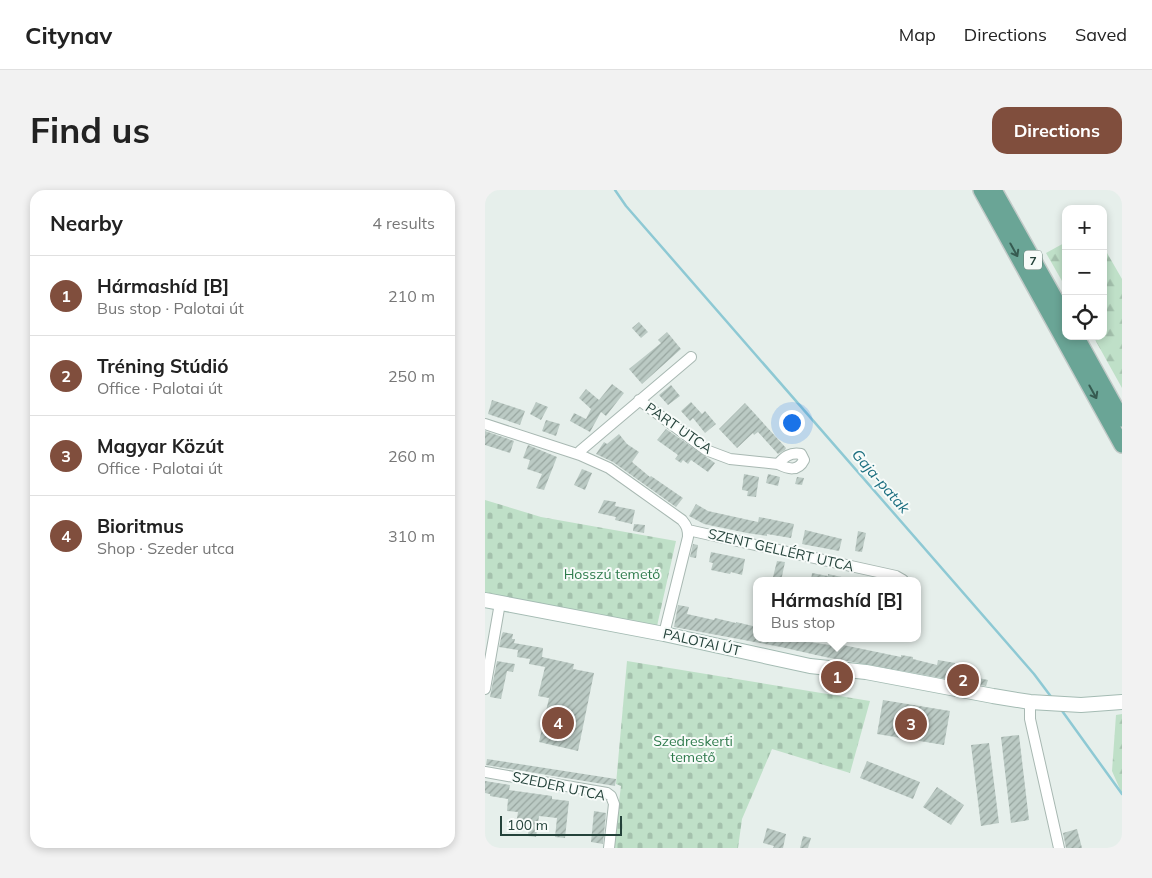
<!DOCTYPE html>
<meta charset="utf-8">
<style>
:root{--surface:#fff;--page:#f2f2f2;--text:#222;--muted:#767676;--line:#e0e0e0;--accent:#804e3d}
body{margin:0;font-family:Mulish,sans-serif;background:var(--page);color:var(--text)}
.controls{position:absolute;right:15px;top:15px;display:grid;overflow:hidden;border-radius:10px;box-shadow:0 2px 8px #0003}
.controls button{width:45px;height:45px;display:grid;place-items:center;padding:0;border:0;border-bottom:1px solid var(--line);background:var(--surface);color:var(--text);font:25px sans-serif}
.scale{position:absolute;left:15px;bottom:12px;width:122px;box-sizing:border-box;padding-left:5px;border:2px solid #24423a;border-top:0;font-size:14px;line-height:18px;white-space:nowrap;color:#24423a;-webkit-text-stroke:4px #f7fbf9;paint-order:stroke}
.you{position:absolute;left:306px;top:232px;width:18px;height:18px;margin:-12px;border:4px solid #fff;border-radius:50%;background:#1a73e8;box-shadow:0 0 0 8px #1a73e833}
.badge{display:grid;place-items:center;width:32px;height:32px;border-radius:50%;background:var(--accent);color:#fff;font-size:16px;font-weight:700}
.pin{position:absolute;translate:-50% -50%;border:2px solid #fff;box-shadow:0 1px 5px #0006}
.popup{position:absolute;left:268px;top:387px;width:168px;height:65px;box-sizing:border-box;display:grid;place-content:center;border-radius:10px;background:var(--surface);filter:drop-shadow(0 1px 4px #0005);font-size:16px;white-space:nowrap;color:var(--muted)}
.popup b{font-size:19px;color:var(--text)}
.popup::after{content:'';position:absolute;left:50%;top:100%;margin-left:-10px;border:10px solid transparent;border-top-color:var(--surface)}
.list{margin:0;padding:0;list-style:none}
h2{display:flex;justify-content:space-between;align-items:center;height:65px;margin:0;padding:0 20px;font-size:21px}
h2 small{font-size:16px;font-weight:400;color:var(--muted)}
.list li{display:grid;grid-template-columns:32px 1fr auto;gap:15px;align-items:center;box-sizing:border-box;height:80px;padding:0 20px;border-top:1px solid var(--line)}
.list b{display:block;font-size:19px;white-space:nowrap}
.list p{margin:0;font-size:16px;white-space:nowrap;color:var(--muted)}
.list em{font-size:16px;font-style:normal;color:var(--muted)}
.icon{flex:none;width:28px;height:28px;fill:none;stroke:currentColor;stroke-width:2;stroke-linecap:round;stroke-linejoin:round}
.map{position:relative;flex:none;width:637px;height:658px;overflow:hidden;border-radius:15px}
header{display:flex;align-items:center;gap:30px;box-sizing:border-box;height:70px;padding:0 25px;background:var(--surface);border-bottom:1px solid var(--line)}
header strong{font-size:24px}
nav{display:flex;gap:28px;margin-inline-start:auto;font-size:18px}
.intro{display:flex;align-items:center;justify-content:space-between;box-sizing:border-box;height:120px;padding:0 30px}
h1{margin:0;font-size:35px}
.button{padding:12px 22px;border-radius:15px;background:var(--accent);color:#fff;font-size:18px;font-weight:700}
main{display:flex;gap:30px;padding:0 30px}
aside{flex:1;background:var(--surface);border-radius:15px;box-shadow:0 2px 8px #0003}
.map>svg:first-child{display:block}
.forest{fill:url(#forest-firs)}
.cemetery{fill:url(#cemetery-stones)}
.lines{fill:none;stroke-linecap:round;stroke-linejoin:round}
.stream{stroke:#8ec9d4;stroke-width:2.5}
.building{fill:url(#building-hatch)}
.street-casing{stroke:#a8b8b2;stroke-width:12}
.secondary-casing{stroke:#a4bbb3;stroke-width:16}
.primary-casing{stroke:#c2cac8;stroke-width:18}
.street{stroke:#fff;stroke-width:10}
.secondary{stroke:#fff;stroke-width:14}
.primary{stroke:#6aa596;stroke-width:15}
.oneway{stroke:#365b51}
.labels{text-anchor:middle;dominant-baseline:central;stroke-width:4;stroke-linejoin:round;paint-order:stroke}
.shield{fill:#f7fbf9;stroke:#637a73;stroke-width:1}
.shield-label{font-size:12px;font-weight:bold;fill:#24423a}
.street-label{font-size:14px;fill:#24423a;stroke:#f7fbf9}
.park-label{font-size:14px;fill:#2d7a4b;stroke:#f7fbf9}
.water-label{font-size:15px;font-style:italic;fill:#1c6f80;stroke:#f7fbf9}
</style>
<header>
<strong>Citynav</strong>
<nav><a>Map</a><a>Directions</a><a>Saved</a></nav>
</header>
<div class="intro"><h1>Find us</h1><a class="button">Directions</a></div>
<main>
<aside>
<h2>Nearby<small>4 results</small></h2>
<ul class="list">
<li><span class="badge">1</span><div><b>Hármashíd [B]</b><p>Bus stop · Palotai út</p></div><em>210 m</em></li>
<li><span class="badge">2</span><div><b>Tréning Stúdió</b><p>Office · Palotai út</p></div><em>250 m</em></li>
<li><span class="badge">3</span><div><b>Magyar Közút</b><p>Office · Palotai út</p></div><em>260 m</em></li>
<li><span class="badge">4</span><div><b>Bioritmus</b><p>Shop · Szeder utca</p></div><em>310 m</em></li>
</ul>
</aside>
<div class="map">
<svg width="637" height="658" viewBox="0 0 637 658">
<defs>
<pattern id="forest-firs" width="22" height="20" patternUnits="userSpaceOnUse" patternTransform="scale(1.25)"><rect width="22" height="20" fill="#bfe0c8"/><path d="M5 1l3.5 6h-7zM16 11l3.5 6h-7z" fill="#a4c1ad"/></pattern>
<pattern id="cemetery-stones" width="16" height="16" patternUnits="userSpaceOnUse" patternTransform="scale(1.25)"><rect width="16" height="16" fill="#bfe0c8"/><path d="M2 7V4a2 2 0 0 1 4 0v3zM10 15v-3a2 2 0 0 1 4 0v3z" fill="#a4c1ad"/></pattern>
<pattern id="building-hatch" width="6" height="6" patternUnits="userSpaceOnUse" patternTransform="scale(1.25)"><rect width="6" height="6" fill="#bbcac4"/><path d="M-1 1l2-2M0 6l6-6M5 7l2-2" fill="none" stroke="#98a6a0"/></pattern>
</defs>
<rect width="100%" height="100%" fill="#e6efeb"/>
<!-- forest -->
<path class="forest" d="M581,52V98L561,63Z
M618,56L637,89V198L608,146H618Z
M637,524V604L627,581L631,525Z"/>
<!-- cemetery -->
<path class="cemetery" d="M0,310L56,327L191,351L172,436L0,405Z
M142,471L385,511L365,583L287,559L257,629L253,658H128L136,596L131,594Z"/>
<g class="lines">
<!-- stream -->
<path class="stream" d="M130,0L141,16L549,484L567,508
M575,518L637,604"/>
</g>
<!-- building -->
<path class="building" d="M154,132L163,142L156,148L147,138Z
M182,142L196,159L157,194L144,179L176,153L173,150Z
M127,194L139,203L121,226L116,222L105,242L85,231L89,223L101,229L106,219L94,208L101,199L114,210Z
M186,195L195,206L183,215L174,205Z
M7,210L40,221L35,235L3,224Z
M51,212L63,217L56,230L45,224Z
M206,212L217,224L220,221L231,234L220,243L208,228L205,231L196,221Z
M260,213L301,258L300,260L293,264L273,242L269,245L268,243L252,258L234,239Z
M61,230L75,234L71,246L57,241Z
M181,239L230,273L223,282L206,270L203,274L198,270L196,273L190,269L193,265L172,250Z
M0,241L29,251L25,263L0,255Z
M134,244L142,254L154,262L147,272L165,287L166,286L198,308L191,317L128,272L111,264L119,252L122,254Z
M43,255L72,267L59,300L51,298L57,284L42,279L45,270L38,268Z
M97,279L107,283L100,300L89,295Z
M259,284L274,287L271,307L262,306L263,301L257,300Z
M283,284L295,287L293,296L281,293Z
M312,287L319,288L317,295L310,294Z
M119,310L131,312L130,316L150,320L147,334L130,330L131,327L113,323Z
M211,314L223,321L273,332L274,327L309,334L306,348L282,344V346L262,343L219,334L204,326Z
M149,334L160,335L159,343L148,341Z
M320,340L357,349L354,361L317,354Z
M373,341L381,343L377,362L370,361Z
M208,354L213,355L211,368L205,367Z
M226,362L260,369L257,385L246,382L245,384L226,380L228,373L224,372Z
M292,371L300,372L296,391H287Z
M327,383L343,386V384L361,388V391H326Z
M193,415L204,417L202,424L229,430L230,428L251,433V432L272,437V448H326L325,452L357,457L358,455L416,467V465L428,467V469L452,475L453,470L470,473V475L481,477L480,482L489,484V487L503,490L501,496L340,467L296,457L189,437Z
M18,442L28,444L27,449H30L29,453L58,458L57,467L89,474L88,479L109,483L93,561L54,552L64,508L53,506L60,477L44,474L45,469L32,467L33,460L14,457L17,444Z
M12,471L30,474L28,482L22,481L16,509L5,507Z
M398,510L465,521L459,555L392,544Z
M534,545L544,630L526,633L516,547Z
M504,553L514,633L496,636L486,555Z
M2,569L131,589L130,596L1,575Z
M382,571L435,592L428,609L375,588Z
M0,591L25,595L24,600L67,606V609L84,611L80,648L70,647L72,628L54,626L51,647L43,646L44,635L31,634L33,622L22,621L23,609L5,606V604L0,603Z
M452,597L479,615L466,635L438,617Z
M109,621L121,623L118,654L106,652Z
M282,638L301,644L298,658H288L289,656L278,653Z
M592,639L597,658H581L578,643Z
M318,646L326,648L323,658H315Z"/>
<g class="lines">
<defs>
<path id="street" d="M154,210L221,260L245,269L293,274C303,279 313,282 319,270L316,264C305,262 299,267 293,274
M0,234L95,265L124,278L197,330C202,336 203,339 203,347L179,444
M95,265V261L206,167
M203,340L411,386L418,390
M0,499L15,413
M545,512V529L574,658
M0,582L122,603L126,606L129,614L124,658"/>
<path id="secondary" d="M0,410L179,444L325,476L381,482L508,506L545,512L596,515L637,512"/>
<path id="primary" d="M496,0L637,255
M509,0L581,128
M591,146L637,229"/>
</defs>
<!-- street casing -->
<use href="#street" class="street-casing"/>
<!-- secondary casing -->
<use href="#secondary" class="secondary-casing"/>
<!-- primary casing -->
<use href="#primary" class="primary-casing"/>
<!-- street -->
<use href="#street" class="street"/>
<!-- secondary -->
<use href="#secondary" class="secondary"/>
<!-- primary -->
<use href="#primary" class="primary"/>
</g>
<!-- one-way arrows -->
<defs><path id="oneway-shaft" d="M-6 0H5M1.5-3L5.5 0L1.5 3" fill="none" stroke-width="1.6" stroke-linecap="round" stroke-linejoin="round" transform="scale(1.25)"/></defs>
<g class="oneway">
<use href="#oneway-shaft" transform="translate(529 60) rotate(61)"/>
<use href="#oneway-shaft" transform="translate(608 202) rotate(61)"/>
</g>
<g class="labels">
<!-- shield labels -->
<rect class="shield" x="539" y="60.5" width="18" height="19" rx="4"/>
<g class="shield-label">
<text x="548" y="70">7</text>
</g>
<!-- street labels -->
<g class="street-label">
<text transform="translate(194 238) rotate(35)">PART UTCA</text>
<text transform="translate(296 360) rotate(13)">SZENT GELLÉRT UTCA</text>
<text transform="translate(217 452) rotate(13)">PALOTAI ÚT</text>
<text transform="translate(74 596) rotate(12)">SZEDER UTCA</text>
</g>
<!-- park labels -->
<g class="park-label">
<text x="127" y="384">Hosszú temető</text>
<text x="208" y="551">Szedreskerti<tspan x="208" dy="16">temető</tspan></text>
</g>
<!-- water labels -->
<g class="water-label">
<text transform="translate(396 291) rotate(49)">Gaja-patak</text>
</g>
</g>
</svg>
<div class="controls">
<button>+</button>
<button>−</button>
<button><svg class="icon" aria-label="locate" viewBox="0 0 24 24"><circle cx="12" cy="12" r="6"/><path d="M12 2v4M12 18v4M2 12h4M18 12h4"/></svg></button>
</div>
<div class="scale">100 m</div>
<div class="you"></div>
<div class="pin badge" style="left:352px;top:487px">1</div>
<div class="popup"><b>Hármashíd [B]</b>Bus stop</div>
<div class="pin badge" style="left:478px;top:490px">2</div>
<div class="pin badge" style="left:426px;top:534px">3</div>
<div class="pin badge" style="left:73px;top:533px">4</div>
</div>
</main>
